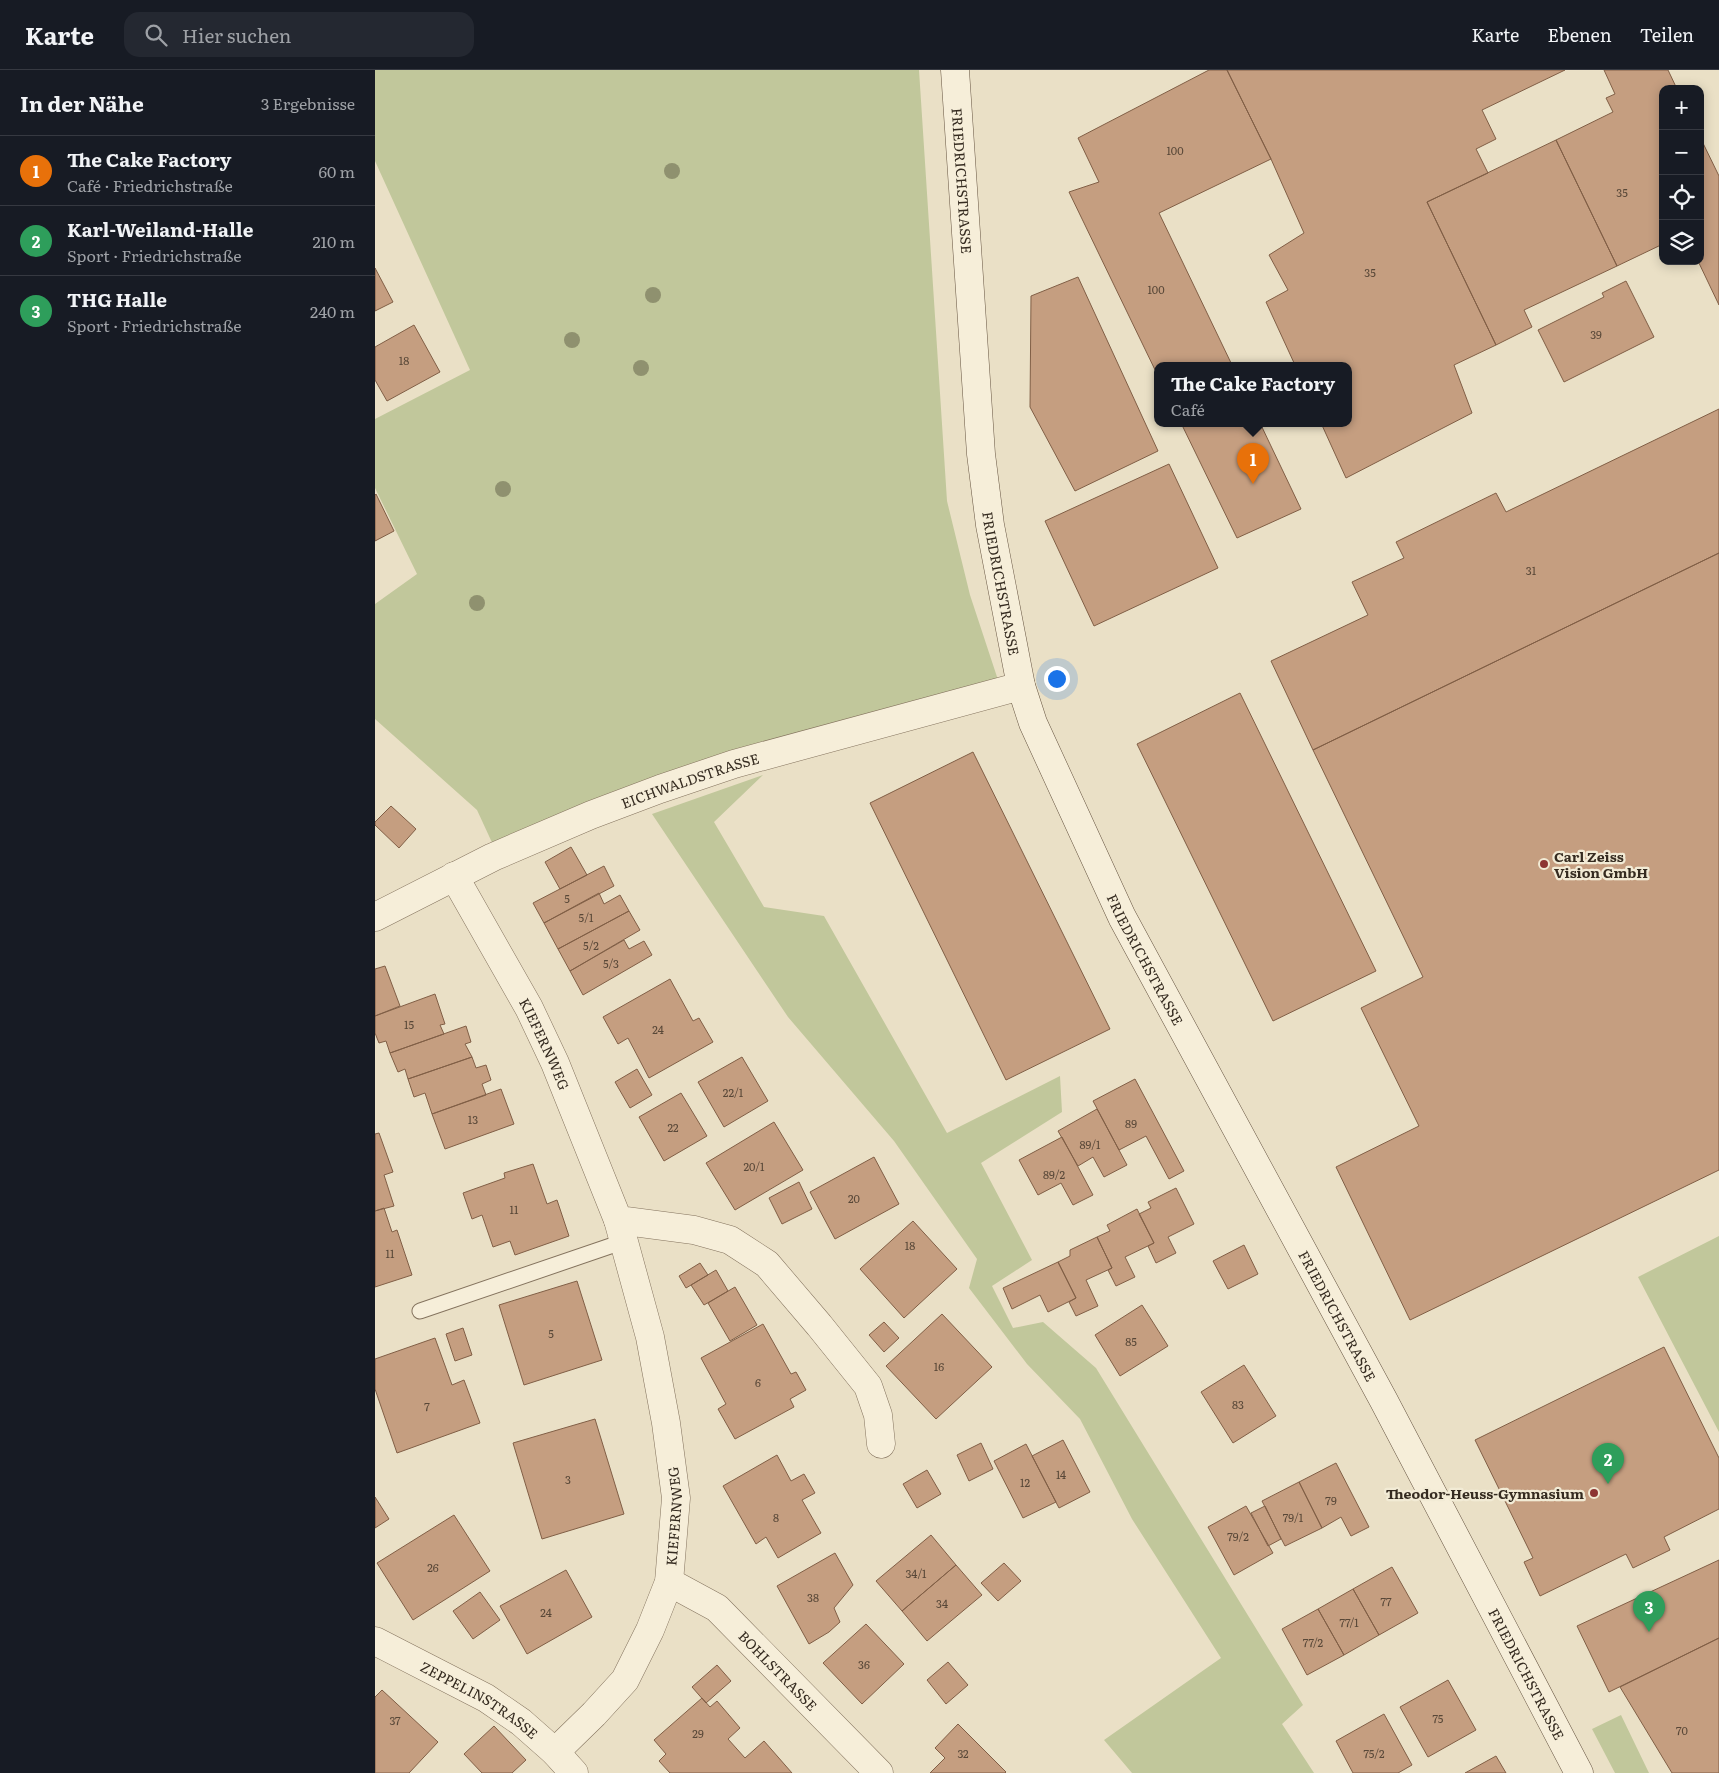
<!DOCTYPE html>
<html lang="de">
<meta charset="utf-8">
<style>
:root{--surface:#171b24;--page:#242831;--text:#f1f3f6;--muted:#9ea1a6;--line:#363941;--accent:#0b8043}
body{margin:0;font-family:Literata,serif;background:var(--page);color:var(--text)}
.controls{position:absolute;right:15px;top:15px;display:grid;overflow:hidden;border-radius:10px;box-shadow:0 2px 12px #0003}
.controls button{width:45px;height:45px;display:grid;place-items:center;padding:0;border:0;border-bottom:1px solid var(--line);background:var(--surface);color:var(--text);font:25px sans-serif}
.you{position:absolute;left:681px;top:608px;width:18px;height:18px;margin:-12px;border:4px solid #fff;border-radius:50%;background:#1a73e8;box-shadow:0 0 0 8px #1a73e833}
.badge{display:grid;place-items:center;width:32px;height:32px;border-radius:50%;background:var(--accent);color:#fff;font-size:16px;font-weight:700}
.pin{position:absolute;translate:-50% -41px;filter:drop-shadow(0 1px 2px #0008)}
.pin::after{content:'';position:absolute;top:26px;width:18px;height:15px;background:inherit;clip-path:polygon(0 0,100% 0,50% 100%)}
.popup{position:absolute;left:779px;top:292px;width:198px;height:65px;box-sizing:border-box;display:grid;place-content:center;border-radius:10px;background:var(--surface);filter:drop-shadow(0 1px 4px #0005);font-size:16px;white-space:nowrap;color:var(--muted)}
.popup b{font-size:19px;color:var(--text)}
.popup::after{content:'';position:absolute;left:50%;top:100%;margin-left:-10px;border:10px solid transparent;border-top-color:var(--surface)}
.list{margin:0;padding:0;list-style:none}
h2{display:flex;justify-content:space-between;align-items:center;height:65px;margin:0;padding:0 20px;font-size:21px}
h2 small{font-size:16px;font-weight:400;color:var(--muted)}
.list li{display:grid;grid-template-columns:32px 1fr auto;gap:15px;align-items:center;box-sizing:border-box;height:70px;padding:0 20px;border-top:1px solid var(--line)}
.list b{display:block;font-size:19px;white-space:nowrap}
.list p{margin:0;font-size:16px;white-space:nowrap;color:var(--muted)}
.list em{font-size:16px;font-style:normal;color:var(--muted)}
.icon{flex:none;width:28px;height:28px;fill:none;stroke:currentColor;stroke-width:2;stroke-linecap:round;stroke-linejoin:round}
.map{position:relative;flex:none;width:1344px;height:1703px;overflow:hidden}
header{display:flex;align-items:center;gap:30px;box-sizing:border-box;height:70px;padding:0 25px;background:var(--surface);border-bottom:1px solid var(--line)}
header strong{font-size:24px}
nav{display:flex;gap:28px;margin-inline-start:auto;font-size:18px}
.search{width:350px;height:45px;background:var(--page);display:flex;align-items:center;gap:12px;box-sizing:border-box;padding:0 18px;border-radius:15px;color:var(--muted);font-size:19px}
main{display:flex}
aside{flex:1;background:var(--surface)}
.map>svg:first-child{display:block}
.green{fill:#c1c79b}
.building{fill:#c59e80;stroke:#815f46}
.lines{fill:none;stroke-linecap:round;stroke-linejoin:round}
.service-casing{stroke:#84735e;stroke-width:17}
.minor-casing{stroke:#84735e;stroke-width:29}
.secondary-casing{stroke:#665441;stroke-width:29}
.service{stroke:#f6eed9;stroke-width:15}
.minor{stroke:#f6eed9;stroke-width:28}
.secondary{stroke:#f6eed9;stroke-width:28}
.tree{fill:#8f916f}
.poi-dot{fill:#8d3533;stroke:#f2ebd5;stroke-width:2}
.labels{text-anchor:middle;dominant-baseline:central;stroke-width:4.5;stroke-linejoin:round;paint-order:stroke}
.number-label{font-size:11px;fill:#594838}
.street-label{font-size:14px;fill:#352b20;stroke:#f2ebd5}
.poi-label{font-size:14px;font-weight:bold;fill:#352b20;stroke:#f2ebd5;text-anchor:start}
</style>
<header>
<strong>Karte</strong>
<div class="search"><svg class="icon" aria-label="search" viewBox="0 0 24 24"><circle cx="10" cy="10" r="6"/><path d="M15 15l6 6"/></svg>Hier suchen</div>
<nav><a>Karte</a><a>Ebenen</a><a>Teilen</a></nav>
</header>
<main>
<aside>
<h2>In der Nähe<small>3 Ergebnisse</small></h2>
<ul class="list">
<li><span class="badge" style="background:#e8710a">1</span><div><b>The Cake Factory</b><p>Café · Friedrichstraße</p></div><em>60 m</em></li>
<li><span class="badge" style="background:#2e9e5b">2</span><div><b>Karl-Weiland-Halle</b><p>Sport · Friedrichstraße</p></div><em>210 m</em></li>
<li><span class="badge" style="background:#2e9e5b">3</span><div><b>THG Halle</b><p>Sport · Friedrichstraße</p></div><em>240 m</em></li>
</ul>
</aside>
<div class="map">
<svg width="1344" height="1703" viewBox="0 0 1344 1703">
<rect width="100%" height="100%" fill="#eae0c6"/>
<!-- green -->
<path class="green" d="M0,0H544L572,431L595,525L625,616L120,779L102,740L0,649V534L42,504L0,418V349L95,300L0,91Z
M388,705L339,752L389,837L449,846L572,1063L685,1006L687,1042L606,1093L657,1190L617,1216L638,1258L668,1252L721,1298L928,1635L907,1654L939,1703H757L729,1670L846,1588L757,1449L705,1349L652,1294L594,1218L602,1189L519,1071L413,947L277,744Z
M1344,1166V1362L1263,1207Z
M1246,1645L1274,1703H1240L1217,1659Z"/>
<!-- building -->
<path class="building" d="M834,0H852L896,89L784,143L857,295H783V306L694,122L724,112L703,68Z
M852,0H1190L1107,40L1121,69L1101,79L1113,103L1052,132L1121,275L1079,295L1097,343L971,408L946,353H973V295H920L891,232L913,220L894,185L929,163L896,89Z
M1229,0H1293L1302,19H1288V174L1242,196L1181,70L1238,42L1231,28L1240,24Z
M1325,67L1344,106V235L1323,191H1325Z
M1181,70L1242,196L1149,240L1157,257L1121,275L1052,132Z
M0,198L18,232L0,241Z
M703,207L783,381L700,421L655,337L656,226Z
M1251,211L1279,267L1189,312L1163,260L1229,227L1227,223Z
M39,255L65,302L12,331L0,310V277Z
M1344,339V483L938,680L896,591L993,545L977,512L1029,488L1021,472L1121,423L1131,442Z
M806,353H885L926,439L862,468Z
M794,394L843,498L719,556L670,451Z
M1,424L19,461L0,471V425Z
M1344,483V1100L1035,1250L961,1097L1044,1056L986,938L1048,907L938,680Z
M865,623L1001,901L898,951L762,674Z
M598,682L735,959L631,1010L495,733Z
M16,736L41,759L24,778L0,755V752Z
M196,777L212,805L185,819L170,792Z
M229,796L239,816L169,853L158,833Z
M224,823L229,834L245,825L254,841L183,879L169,853Z
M254,841L265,860L195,901L183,879Z
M249,870L254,879L269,871L277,885L208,925L195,901Z
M10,896L25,936L0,946V899Z
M295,909L318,951L324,948L338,972L274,1008L253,968L243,974L228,947Z
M60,924L70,954L65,955L69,964L15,983L11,971L4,973L0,963V946Z
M91,956L96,972L90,974L97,987L33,1009L30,999L23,1002L15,983Z
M97,987L101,998L111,995L116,1010L107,1014L111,1025L57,1044L50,1023L39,1027L33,1009Z
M367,987L393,1031L349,1057L323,1012Z
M262,999L277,1025L255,1038L240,1012Z
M760,1009L809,1101L794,1109L771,1066L744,1080L718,1031Z
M126,1019L139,1054L70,1079L57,1044Z
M306,1023L332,1066L289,1091L264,1047Z
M722,1039L752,1095L729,1107L718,1087L703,1096L683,1061Z
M399,1052L428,1100L360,1140L331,1093Z
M4,1063L18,1102L9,1105L19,1136L0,1141V1064Z
M687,1067L718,1125L698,1135L686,1113L663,1125L644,1090Z
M499,1087L524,1134L460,1169L435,1122Z
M158,1094L172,1134L182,1130L194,1166L140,1185L135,1171L118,1177L107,1145L97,1149L88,1123L130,1108L129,1103Z
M424,1112L437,1139L407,1154L394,1128Z
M801,1118L819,1154L793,1167L801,1183L781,1193L773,1176L779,1173L764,1144L776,1138L773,1132Z
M9,1138L17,1162L22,1160L37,1205L0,1217V1141Z
M762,1139L779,1173L750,1187L760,1207L741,1216L733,1200L737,1198L722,1167L735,1161L732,1155Z
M538,1151L582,1199L529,1248L485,1199Z
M722,1167L737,1198L711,1210L723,1236L701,1246L694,1232L701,1228L683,1192L695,1186V1180Z
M869,1175L883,1204L853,1219L838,1191Z
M683,1192L701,1228L673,1242L665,1225L637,1239L628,1218Z
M325,1193L333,1205L311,1218L304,1206Z
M341,1200L353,1221L329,1235L316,1215Z
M202,1211L227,1290L149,1315L124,1235Z
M360,1217L382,1255L355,1271L333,1233Z
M767,1235L793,1276L745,1306L720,1265Z
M567,1244L617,1297L561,1349L511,1296Z
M509,1252L524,1268L509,1282L494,1265Z
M388,1254L416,1304L421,1302L431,1320L415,1329L419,1337L360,1369L343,1339L351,1334L326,1288Z
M88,1258L97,1285L80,1291L71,1264Z
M60,1268L77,1315L89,1310L105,1353L22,1383L0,1319V1289Z
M1289,1277L1344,1388V1439L1289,1467L1295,1480L1258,1498L1251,1484L1165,1526L1149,1492L1158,1488L1100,1370Z
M869,1295L901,1346L858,1373L826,1322Z
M220,1349L249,1444L167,1469L138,1373Z
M688,1370L715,1422L684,1438L657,1386Z
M606,1373L618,1399L594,1411L582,1385Z
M651,1374L681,1432L648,1448L619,1391Z
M402,1385L416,1411L429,1404L440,1423L427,1430L446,1463L403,1488L391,1467L381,1474L348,1416Z
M961,1393L994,1457L976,1466L966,1447L947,1458L924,1412Z
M552,1400L566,1424L542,1438L528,1414Z
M924,1412L947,1458L910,1476L887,1431Z
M0,1427L14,1449L0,1458Z
M871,1436L898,1483L859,1505L833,1457Z
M890,1436L906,1469L893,1476L876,1443Z
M79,1445L115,1501L38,1550L2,1493Z
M556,1465L581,1495L527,1541L501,1511Z
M460,1483L478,1515L459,1538L465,1552L454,1562L434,1574L402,1516Z
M1344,1490V1568L1234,1622L1202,1556Z
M629,1493L646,1511L623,1531L606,1513Z
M581,1495L607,1525L552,1571L527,1541Z
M1017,1497L1043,1543L1004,1565L978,1519Z
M191,1500L217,1547L152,1584L125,1536Z
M978,1519L1004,1565L969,1585L943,1539Z
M105,1522L125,1550L98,1569L78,1541Z
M943,1539L969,1585L932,1605L907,1559Z
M491,1554L529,1594L487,1634L448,1593Z
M1344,1568V1703H1297L1245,1617Z
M573,1592L593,1615L571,1634L552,1610Z
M342,1595L356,1611L331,1633L317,1617Z
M1073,1610L1101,1660L1053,1687L1025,1637Z
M7,1620L63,1672L34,1703H0V1627Z
M327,1628L335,1637L342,1631L365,1658L353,1669L370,1688L389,1671L417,1703H295L284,1691L291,1684L279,1670Z
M1009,1644L1037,1695L1023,1703H978L961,1671Z
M583,1654L631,1702L630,1703H555L570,1688L560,1678Z
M119,1656L151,1690L137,1703H107L89,1684Z
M1121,1686L1131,1703H1090Z"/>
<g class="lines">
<defs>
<path id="service" d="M45,1241L250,1171"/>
<g id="minor">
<path id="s1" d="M79,806L154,938L180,993L243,1150L319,1160L355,1170L392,1194L444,1255L493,1316L503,1345L506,1374"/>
<path id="s2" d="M0,847L118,787L216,745L285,719L359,694L646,616"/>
<path id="s3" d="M294,1512L342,1538L504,1703"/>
<path id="s4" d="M0,1571L111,1628L146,1652L180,1682L199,1703"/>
<path id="s5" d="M180,1682L219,1644L250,1610L275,1560L294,1512L301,1428L291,1353L275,1267L243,1150"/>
</g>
<g id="secondary">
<path id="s6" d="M580,0L606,384L615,455L646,616L658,653L747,847L1009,1331L1204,1703"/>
</g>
</defs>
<!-- service casing -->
<use href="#service" class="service-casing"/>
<!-- minor casing -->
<use href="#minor" class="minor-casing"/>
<!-- secondary casing -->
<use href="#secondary" class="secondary-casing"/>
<!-- service -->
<use href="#service" class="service"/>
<!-- minor -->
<use href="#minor" class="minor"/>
<!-- secondary -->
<use href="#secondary" class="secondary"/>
</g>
<!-- trees -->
<g class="tree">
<circle cx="297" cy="101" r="8"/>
<circle cx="278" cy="225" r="8"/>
<circle cx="197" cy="270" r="8"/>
<circle cx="266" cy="298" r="8"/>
<circle cx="128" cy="419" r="8"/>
<circle cx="102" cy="533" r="8"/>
</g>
<!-- markers -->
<g class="poi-dot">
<circle cx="1169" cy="794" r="5"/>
<circle cx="1219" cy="1423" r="5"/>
</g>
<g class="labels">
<!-- number labels -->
<g class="number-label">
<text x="800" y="80">100</text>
<text x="1247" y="122">35</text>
<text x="995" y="202">35</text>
<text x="781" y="219">100</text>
<text x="1221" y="264">39</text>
<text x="29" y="290">18</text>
<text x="1156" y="500">31</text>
<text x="192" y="828">5</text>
<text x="211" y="847">5/1</text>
<text x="216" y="875">5/2</text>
<text x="236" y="893">5/3</text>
<text x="34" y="954">15</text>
<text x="283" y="959">24</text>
<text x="358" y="1022">22/1</text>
<text x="98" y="1049">13</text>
<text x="756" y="1053">89</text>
<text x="298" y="1057">22</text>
<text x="715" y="1074">89/1</text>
<text x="379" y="1096">20/1</text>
<text x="679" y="1104">89/2</text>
<text x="479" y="1128">20</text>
<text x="139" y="1139">11</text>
<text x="535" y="1175">18</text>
<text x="15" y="1183">11</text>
<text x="176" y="1263">5</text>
<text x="756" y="1271">85</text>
<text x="564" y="1296">16</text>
<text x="383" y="1312">6</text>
<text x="863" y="1334">83</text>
<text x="52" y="1336">7</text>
<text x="686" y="1404">14</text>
<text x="193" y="1409">3</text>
<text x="650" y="1412">12</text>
<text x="956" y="1430">79</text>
<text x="401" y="1447">8</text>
<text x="918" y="1447">79/1</text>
<text x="863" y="1466">79/2</text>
<text x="58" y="1497">26</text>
<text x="541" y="1503">34/1</text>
<text x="438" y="1527">38</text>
<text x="1011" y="1531">77</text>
<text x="567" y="1533">34</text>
<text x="171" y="1542">24</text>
<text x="974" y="1552">77/1</text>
<text x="938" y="1572">77/2</text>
<text x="489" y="1594">36</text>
<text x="1063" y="1648">75</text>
<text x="20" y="1650">37</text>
<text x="1307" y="1660">70</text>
<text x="323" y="1663">29</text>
<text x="588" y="1683">32</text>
<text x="999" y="1683">75/2</text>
</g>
<!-- street labels -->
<g class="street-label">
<text stroke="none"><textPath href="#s6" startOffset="111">FRIEDRICHSTRASSE</textPath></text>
<text stroke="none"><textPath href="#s6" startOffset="516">FRIEDRICHSTRASSE</textPath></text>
<text stroke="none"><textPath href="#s2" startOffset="344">EICHWALDSTRASSE</textPath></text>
<text stroke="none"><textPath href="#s6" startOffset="921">FRIEDRICHSTRASSE</textPath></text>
<text stroke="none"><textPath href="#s1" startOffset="191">KIEFERNWEG</textPath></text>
<text stroke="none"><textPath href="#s6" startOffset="1326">FRIEDRICHSTRASSE</textPath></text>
<text stroke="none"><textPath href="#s5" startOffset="274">KIEFERNWEG</textPath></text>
<text stroke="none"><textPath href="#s3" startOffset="142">BOHLSTRASSE</textPath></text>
<text stroke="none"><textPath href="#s6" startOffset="1731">FRIEDRICHSTRASSE</textPath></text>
<text stroke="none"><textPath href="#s4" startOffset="120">ZEPPELINSTRASSE</textPath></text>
</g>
<!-- poi labels -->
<g class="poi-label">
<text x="1179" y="786">Carl Zeiss<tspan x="1179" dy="16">Vision GmbH</tspan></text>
<text x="1209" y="1423" text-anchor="end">Theodor-Heuss-Gymnasium</text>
</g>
</g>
</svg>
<div class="controls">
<button>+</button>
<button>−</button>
<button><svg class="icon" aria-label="locate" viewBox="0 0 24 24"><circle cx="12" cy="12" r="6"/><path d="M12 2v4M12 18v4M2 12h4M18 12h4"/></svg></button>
<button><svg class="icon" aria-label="layers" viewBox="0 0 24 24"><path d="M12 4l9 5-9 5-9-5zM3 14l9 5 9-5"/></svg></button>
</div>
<div class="you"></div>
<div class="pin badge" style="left:878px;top:414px;background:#e8710a">1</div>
<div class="popup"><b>The Cake Factory</b>Café</div>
<div class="pin badge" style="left:1233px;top:1414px;background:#2e9e5b">2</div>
<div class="pin badge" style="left:1274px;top:1562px;background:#2e9e5b">3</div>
</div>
</main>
